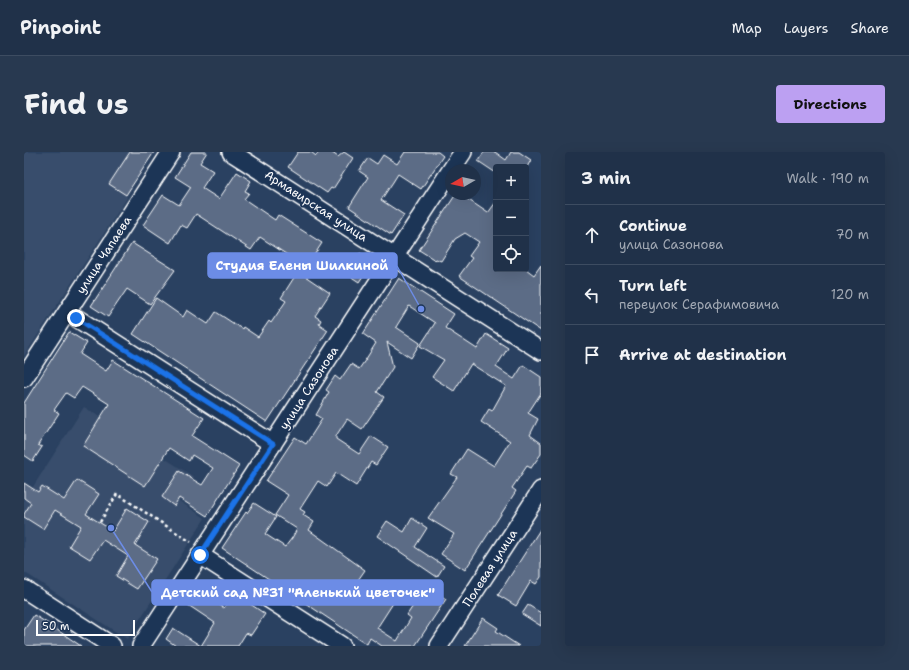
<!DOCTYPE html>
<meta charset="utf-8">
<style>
:root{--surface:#203149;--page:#283950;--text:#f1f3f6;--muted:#a2a9b4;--line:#3d4c61;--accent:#bca0f2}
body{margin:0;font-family:"Shantell Sans",sans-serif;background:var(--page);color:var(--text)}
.controls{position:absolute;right:12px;top:12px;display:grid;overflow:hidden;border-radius:4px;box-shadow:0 4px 16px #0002}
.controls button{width:36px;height:36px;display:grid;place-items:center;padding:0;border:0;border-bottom:1px solid var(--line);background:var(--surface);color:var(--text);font:20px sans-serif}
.compass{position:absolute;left:421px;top:12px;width:36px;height:36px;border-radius:50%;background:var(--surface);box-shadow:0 4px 16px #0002;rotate:261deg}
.scale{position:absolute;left:12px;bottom:10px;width:99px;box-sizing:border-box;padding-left:4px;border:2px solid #fff;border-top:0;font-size:11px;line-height:14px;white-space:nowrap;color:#fff;-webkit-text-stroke:3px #1d3557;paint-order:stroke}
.stop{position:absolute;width:12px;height:12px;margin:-9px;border:3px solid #1a73e8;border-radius:50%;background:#fff}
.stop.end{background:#1a73e8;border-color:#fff;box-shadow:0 1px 4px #0008}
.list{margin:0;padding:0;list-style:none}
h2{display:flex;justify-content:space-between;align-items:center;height:52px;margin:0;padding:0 16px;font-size:17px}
h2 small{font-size:13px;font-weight:400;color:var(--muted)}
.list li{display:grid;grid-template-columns:26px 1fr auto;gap:12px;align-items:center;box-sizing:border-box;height:60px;padding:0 16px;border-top:1px solid var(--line)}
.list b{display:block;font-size:15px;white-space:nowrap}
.list p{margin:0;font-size:13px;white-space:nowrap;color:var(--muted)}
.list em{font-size:13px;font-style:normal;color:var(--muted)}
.icon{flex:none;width:22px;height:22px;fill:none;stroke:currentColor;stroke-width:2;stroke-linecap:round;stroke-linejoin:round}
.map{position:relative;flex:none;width:517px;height:494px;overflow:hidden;border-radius:4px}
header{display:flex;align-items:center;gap:24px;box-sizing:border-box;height:56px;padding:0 20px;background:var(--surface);border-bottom:1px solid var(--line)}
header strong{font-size:19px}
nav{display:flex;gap:22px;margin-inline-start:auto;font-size:14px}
.intro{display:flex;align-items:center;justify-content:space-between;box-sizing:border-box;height:96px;padding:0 24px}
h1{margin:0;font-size:28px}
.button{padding:10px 18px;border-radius:4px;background:var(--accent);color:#111;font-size:14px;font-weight:700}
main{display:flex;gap:24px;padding:0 24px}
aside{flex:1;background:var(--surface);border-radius:4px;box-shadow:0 4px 16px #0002}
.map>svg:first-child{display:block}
.built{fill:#394e6c}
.building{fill:#5b6c86;stroke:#fff}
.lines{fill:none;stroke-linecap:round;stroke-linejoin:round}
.minor-casing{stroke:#fff;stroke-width:20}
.path{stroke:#fff;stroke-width:2.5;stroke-dasharray:3 3;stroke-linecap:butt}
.minor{stroke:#1d3557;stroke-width:17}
.route{stroke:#1a73e8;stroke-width:5}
.labels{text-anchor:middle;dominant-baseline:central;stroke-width:4;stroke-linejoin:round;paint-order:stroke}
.street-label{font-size:12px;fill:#fff;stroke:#1d3557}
.leader{fill:none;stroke:#6c8ce6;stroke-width:1.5}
.callout-dot{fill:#6c8ce6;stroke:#1d3557;stroke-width:1.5}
.callout{fill:#6c8ce6;stroke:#6c8ce6;stroke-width:1.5}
.callout-label{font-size:13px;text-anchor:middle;font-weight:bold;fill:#fff}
</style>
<header>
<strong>Pinpoint</strong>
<nav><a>Map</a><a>Layers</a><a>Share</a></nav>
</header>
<div class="intro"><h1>Find us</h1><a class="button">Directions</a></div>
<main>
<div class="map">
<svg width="517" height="494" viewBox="0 0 517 494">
<rect width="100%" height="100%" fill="#2a4161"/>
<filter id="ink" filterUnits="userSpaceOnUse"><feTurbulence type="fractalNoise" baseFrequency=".025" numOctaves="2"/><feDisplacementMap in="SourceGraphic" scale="8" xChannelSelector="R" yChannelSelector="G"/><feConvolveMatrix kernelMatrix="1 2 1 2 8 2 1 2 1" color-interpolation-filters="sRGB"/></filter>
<g filter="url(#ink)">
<!-- built -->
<path class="built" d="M0,0H130L102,43L103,46L0,204Z
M60,255L170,325L155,349L181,366L103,487L0,420V349Z"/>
<!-- building -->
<path class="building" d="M106,0H130L102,43L85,32Z
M167,0H183L176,11L189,19L178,36L195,47L213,20L227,29L221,39L225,41L220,47L251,68L254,63L298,91L278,122L306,141L291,164L297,168L295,172L304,178L243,270L109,182L132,146L159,165L163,158L184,172L192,160L218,177L219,175L234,185L245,169L247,171L262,149L257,146L271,124L263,119L271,108L236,85L227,98L172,62L163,76L157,73L146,91L119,73L139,43L155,53L167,35L151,25Z
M274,0H287L292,4L295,0H307L314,5L320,0L329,6L309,37L307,36L303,41L264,15Z
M381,0H414L419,4L397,37L374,22L369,30L357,48L380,63L367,83L325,55L344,25L335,19L344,6L353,12L359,3L373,12Z
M460,0H471L482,8L487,0H495L507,8L503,15H472V21L454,9Z
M432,42H436L464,61L472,50V117H502L510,123L517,113V179L435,124L448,106L445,104L455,90L441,81L431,87L417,109L412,107L411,108L395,98Z
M108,91L151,118L126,152L103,137L84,165L67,154Z
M336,101L349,109L335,130L326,124L330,117L327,114Z
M375,126L430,162L421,176L453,197L462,182L484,196L472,215L490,227L499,213L517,225V241L504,261L514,267L506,283L517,291V302L507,316L503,314L488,336L492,339L441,418L417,402L430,382L404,366L433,325L427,322L443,297L470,314L484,292L486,289L457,270L465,257L468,259L482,234L447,212L430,239L408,225L420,208L396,194L411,171L385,154L372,175L396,191L387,206L363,190L369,215L353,240L360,245L338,277L323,267L312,284V287L335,302L347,284L364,295L352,313L347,310L332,334L312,321L303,335L294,329L276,357L281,360L279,363L290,370L285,378L341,418L334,428L356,442L360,437L373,445L353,476L373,489L387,466L383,463L402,434L422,447L391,494H358L346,486L343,492L198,396L222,360L223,361L230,351L252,365L241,382L261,395L268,386L273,377L251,363L264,343L242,329L271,285L282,292L298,267L292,263L305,240L302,238L311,224L316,228L327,212L335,217L342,207L352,191L339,182Z
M45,180L63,191L56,202L82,219L89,208L180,266L168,284L215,314L183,364L155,346L150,354L138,345L155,319L178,333L189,316L168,303L165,309L145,296L121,334L59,294L85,252L58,235L50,246L42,241L30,258L35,261L14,293L18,295L9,309L0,303V251Z
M53,328L75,342L62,362L89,379L103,356L125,370L111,393L133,407L113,437L92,424L104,404L79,388L66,407L45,394L57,374L31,358L19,377L0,365V362L7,351L0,346V331L14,340L18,334L40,348Z
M388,366L403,376L391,395L420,414L413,425L353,384L363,369L380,380Z
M517,376V425L512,432L507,429L492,454L474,443Z
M174,438L200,456L210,441L241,462L227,483L222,481L214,494H152L142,487L149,476L177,494L191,471L164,453Z
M504,453L517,461V474L498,462Z
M10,463L23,471L57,494H0V478Z
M459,466L474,476L472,479L495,494H441Z"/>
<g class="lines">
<defs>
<path id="minor" d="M207,0L517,199
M427,18L439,0
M43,160L249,292
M0,226L147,0
M176,403L318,494
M0,437L88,494
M117,494L427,18
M415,494L517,338"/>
</defs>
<!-- minor casing -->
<use href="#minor" class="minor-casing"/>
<!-- path -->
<path class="path" d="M76,370L93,342L167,390"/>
<!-- minor -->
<use href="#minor" class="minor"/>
</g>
</g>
<g class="lines" filter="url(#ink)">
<!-- route -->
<path class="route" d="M52,166L249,292L176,403"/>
</g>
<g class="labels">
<!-- street labels -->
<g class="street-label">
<text transform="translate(292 54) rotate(33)">Армавирская улица</text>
<text transform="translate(80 103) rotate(-57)">улица Чапаева</text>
<text transform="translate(285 236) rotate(-57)">улица Сазонова</text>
<text transform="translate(466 416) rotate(-57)">Полевая улица</text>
</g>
</g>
<!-- callouts -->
<path class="leader" d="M397 157L373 114M87 376L128 440"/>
<g class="callout-dot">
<circle cx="397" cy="157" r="4"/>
<circle cx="87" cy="376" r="4"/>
</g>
<g class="callout">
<rect x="184" y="101" width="189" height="25" rx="4"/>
<rect x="128" y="428" width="291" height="25" rx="4"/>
</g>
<g class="callout-label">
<text x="278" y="118">Студия Елены Шилкиной</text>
<text x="274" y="445">Детский сад №31 "Аленький цветочек"</text>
</g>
</svg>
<div class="controls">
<button>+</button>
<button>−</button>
<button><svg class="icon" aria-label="locate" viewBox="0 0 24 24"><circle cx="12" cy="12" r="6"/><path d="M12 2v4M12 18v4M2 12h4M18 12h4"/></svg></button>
</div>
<svg class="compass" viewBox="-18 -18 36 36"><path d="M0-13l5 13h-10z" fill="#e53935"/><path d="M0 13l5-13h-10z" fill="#a2a9b4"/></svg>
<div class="scale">50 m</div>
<div class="stop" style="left:176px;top:403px"></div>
<div class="stop end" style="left:52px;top:166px"></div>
</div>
<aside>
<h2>3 min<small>Walk · 190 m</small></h2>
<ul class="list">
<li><svg class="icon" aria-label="ahead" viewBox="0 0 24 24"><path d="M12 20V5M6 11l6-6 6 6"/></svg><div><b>Continue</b><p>улица Сазонова</p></div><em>70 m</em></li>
<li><svg class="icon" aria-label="left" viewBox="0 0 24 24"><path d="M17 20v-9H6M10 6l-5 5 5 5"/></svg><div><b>Turn left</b><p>переулок Серафимовича</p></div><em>120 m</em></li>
<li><svg class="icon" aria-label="arrive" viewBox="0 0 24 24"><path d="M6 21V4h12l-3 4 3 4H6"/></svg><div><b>Arrive at destination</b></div></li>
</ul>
</aside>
</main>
